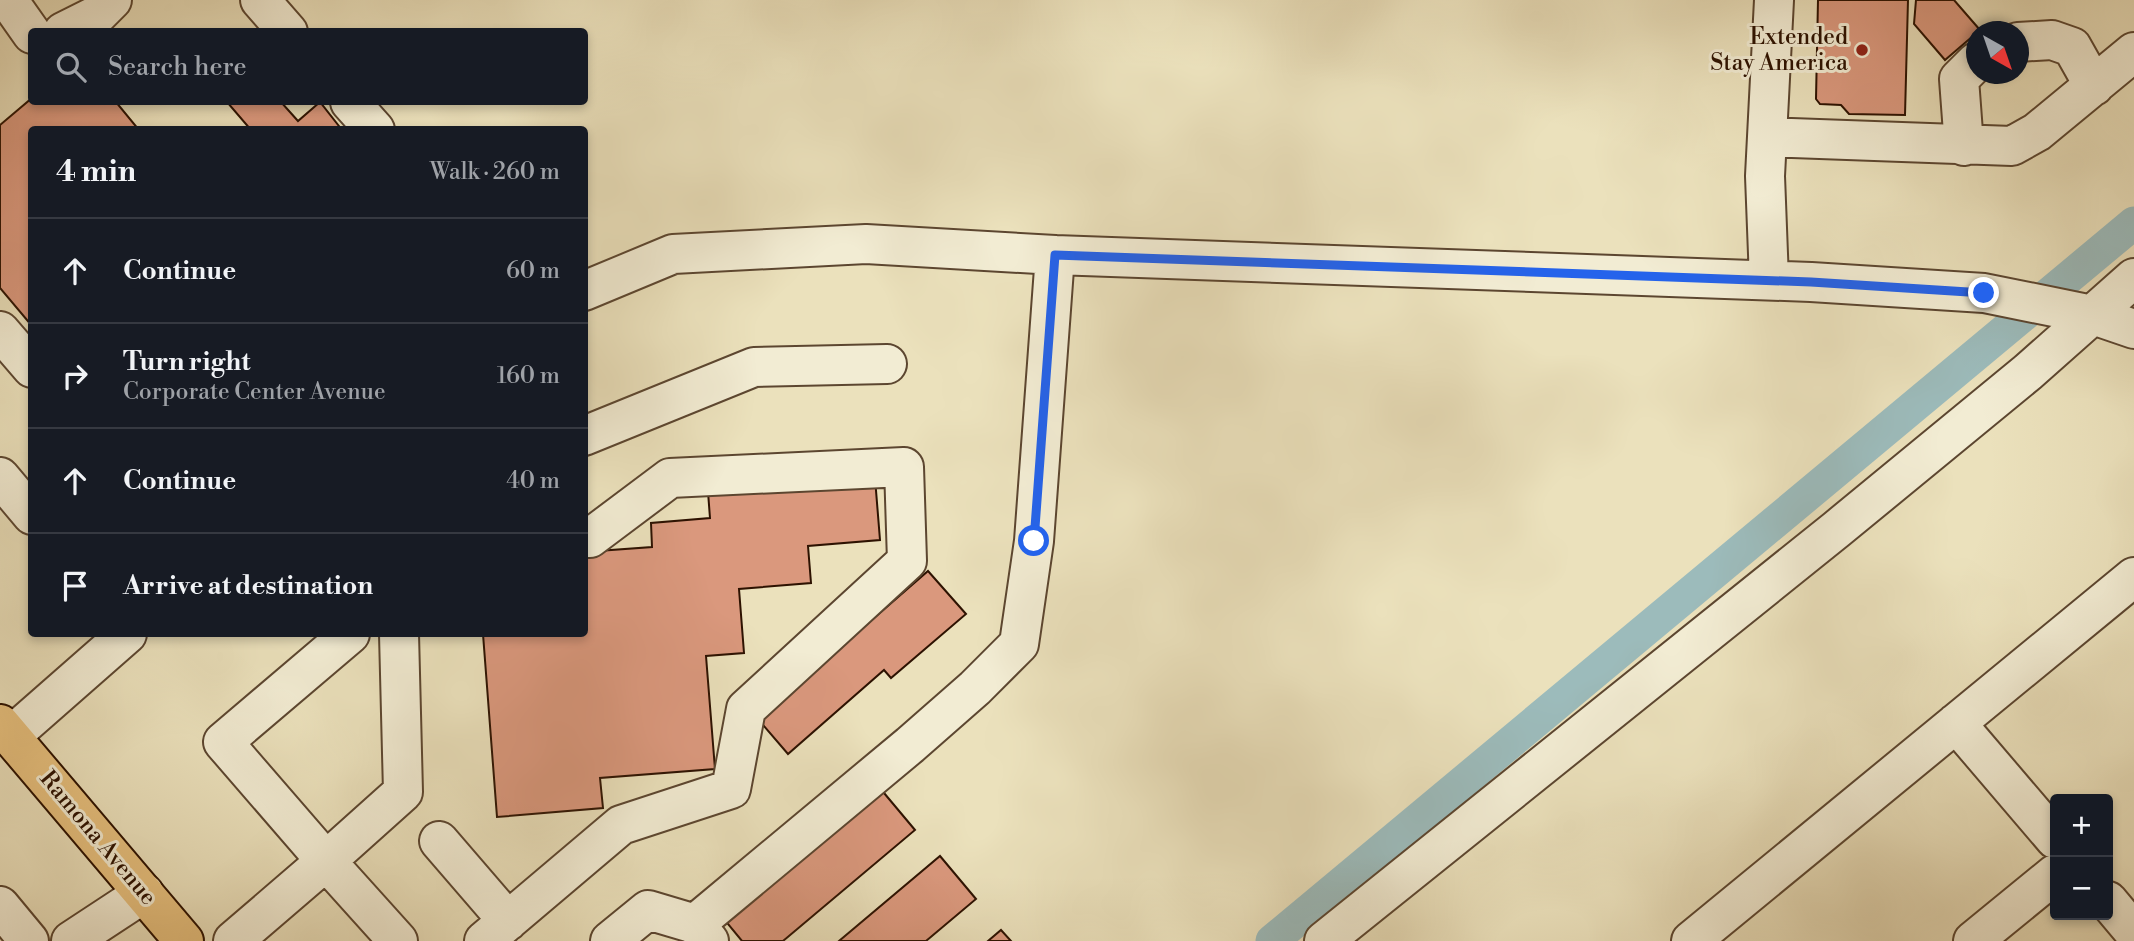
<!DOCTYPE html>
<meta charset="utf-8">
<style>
:root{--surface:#171b24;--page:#20242c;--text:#f1f3f6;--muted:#9ea1a6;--line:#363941}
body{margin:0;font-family:"Libre Bodoni",serif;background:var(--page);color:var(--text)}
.controls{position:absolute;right:21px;bottom:21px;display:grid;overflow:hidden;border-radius:7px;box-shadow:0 4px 10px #0003}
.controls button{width:63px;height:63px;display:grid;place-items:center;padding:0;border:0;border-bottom:2px solid var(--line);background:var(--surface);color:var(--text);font:35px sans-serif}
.compass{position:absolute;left:1966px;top:21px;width:63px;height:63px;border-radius:50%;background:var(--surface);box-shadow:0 4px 10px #0003;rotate:140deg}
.stop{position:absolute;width:21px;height:21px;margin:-16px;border:5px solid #2563eb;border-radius:50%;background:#fff}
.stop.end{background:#2563eb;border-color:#fff;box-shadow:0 2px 7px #0008}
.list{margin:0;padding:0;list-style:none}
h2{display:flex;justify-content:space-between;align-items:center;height:91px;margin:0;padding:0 28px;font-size:30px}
h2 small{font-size:23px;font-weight:400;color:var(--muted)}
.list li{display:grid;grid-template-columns:46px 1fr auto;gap:21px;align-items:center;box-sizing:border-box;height:105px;padding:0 28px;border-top:2px solid var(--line)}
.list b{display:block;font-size:26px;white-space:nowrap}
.list p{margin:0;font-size:23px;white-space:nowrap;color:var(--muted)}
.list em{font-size:23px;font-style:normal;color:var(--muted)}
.icon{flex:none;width:38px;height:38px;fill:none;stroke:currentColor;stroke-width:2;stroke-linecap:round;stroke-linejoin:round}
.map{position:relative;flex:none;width:2134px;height:941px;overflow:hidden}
.search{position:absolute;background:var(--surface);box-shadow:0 4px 10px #0003;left:28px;top:28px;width:560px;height:77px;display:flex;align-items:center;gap:18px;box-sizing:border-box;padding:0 24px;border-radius:7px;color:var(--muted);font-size:26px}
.panel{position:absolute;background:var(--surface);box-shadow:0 4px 10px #0003;left:28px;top:126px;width:560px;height:511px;border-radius:7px}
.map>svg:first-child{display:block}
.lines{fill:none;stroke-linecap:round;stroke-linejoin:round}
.canal{stroke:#9cbbbb;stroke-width:33}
.building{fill:#da987d;stroke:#2d1201;stroke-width:2}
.minor-casing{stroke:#5c4630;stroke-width:42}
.major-casing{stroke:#2d1201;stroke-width:42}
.minor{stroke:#f2ecd3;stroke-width:38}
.major{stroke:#e6c07e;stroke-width:38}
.route{stroke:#2563eb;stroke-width:9}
.poi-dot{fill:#8f2418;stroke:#f2ecd3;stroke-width:2.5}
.labels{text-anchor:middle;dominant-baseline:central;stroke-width:6;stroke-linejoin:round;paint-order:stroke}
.poi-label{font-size:23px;fill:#2d1201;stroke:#f2ecd3;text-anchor:end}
.street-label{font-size:23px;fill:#2d1201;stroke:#f2ecd3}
</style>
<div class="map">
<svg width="2134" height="941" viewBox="0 0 2134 941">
<rect width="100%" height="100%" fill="#ebe1bc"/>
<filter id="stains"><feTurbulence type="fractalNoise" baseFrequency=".00286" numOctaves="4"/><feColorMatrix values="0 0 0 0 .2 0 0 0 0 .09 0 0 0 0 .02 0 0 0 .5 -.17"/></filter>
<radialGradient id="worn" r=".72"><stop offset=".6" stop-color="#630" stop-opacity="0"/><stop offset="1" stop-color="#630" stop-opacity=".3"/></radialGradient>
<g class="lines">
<!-- canal -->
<path class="canal" d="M1272,941L2134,223"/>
</g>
<!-- building -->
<path class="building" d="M1818,0H1908L1905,115L1849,114L1841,105L1820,104L1816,99Z
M1916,0H1954L1980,30L1945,60L1914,24Z
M32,98V102H116L139,130H32V326L0,288V125Z
M227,102H281L298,121L320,102L342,130H251Z
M875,478L880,540L808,546L811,583L739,589L744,653L706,656L715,769L600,778L603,808L497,817L483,634H584V552L652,547L651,523L710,518L708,492Z
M928,571L966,614L891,678L884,670L788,754L758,719Z
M879,787L915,830L783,941H742L723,918Z
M940,856L976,899L926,941H839Z
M1001,930L1011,941H988Z"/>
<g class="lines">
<defs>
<path id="minor" d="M8,0L32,34
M260,0L288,32
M63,32L97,15L112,0
M2018,42L2052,40L2072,47L2094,86
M350,102L375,130
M1767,137L2012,146L2037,132L2134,52
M1964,146L1959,79L1976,62
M1769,280L1765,176L1774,0
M584,291L673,254L866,244L1055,255L1811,282L1984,293L2093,315L2134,329
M0,331L32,368
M584,436L754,367L887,364
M0,477L32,515
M350,634L223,742L326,861L403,792L399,634
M1956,723L2055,839
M12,735L127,634
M439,841L508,921
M2108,901L2134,932
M0,906L29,941
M695,924L910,745L975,688L1019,644L1034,541L1055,255
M71,941L144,893
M233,941L326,861L398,941
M484,941L621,825L731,789L746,709L907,561L904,467L670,478L590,538H584
M610,941L648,910L695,924L709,941
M1324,941L1837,529L2028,372L2134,278
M1691,941L2134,577
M1973,941L2055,874"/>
<path id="major" d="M0,724L184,941"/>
</defs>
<!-- minor casing -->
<use href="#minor" class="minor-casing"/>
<!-- major casing -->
<use href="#major" class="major-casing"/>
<!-- minor -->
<use href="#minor" class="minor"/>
<!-- major -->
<use href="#major" class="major"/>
</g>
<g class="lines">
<!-- route -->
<path class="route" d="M1034,541L1055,255L1811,282L1984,293"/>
</g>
<!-- markers -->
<circle class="poi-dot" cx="1862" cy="50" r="7"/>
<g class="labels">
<!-- poi labels -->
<g class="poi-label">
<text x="1848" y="37">Extended<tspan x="1848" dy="26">Stay America</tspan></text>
</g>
<!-- street labels -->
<g class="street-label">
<text transform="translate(98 838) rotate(50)">Ramona Avenue</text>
</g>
</g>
<rect width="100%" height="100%" filter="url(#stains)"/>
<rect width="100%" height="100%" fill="url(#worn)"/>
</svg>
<div class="controls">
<button>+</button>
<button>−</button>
</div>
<svg class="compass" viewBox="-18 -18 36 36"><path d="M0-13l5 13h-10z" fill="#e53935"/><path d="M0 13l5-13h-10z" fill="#9ea1a6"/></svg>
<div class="stop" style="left:1034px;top:541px"></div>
<div class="stop end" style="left:1984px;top:293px"></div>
<div class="search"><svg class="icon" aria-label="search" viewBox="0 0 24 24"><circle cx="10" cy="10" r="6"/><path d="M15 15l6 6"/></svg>Search here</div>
<section class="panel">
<h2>4 min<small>Walk · 260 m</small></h2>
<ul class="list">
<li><svg class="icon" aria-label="ahead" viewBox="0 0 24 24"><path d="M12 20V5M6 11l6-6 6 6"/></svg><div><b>Continue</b></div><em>60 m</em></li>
<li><svg class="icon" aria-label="right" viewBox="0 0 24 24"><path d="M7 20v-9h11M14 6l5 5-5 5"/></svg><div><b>Turn right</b><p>Corporate Center Avenue</p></div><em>160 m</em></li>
<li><svg class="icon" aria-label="ahead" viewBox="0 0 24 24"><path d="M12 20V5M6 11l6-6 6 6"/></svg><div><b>Continue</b></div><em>40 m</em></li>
<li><svg class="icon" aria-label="arrive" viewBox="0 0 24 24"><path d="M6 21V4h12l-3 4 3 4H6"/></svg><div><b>Arrive at destination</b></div></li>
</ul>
</section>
</div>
